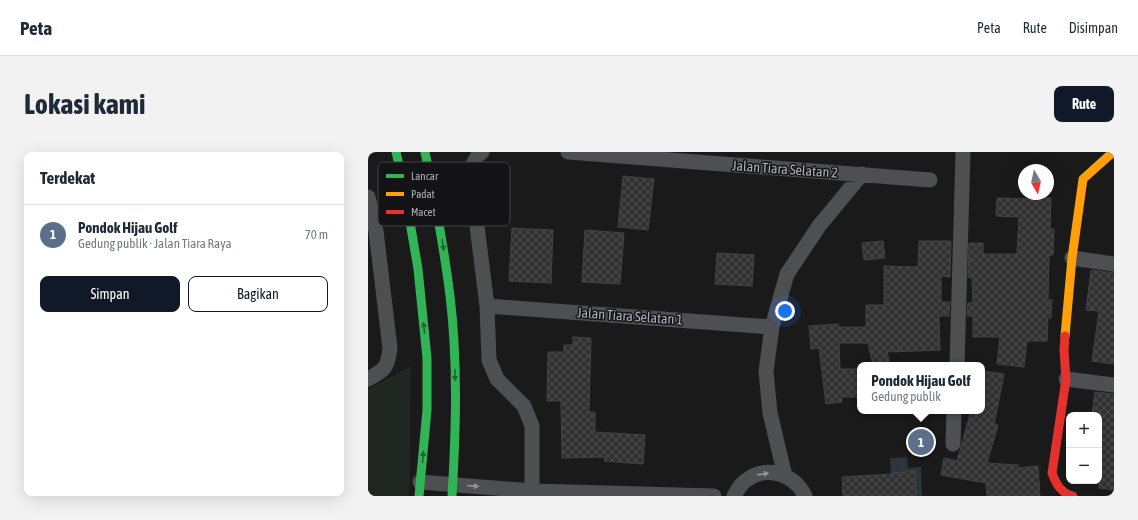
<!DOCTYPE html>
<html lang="id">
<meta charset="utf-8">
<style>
:root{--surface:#fff;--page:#f2f2f3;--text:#1f2937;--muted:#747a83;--line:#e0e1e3;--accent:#111827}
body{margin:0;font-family:"Asap Condensed",sans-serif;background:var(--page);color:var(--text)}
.controls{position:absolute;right:12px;bottom:12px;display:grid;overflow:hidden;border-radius:8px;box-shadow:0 4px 16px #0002}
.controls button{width:36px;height:36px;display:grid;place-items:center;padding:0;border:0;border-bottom:1px solid var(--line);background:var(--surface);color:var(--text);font:20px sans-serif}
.compass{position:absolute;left:650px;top:12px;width:36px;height:36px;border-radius:50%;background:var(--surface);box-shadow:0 4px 16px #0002;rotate:171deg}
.you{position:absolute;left:417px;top:159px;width:14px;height:14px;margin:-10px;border:3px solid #fff;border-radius:50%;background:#1a73e8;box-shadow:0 0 0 6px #1a73e833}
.badge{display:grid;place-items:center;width:26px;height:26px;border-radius:50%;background:var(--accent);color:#fff;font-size:13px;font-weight:700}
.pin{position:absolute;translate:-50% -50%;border:2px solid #fff;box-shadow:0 1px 4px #0006}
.popup{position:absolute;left:489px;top:210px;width:128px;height:52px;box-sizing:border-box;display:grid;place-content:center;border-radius:8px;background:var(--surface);filter:drop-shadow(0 1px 3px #0005);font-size:13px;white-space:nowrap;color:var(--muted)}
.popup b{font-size:15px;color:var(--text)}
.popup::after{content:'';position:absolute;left:50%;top:100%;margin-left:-8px;border:8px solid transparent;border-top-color:var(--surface)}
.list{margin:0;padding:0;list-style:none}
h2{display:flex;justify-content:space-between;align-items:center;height:52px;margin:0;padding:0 16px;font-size:17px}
h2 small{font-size:13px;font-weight:400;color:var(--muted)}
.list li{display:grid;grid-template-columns:26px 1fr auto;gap:12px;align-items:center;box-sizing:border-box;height:60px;padding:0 16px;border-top:1px solid var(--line)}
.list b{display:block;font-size:15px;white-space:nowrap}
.list p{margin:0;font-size:13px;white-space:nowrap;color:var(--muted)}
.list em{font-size:13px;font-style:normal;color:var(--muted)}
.actions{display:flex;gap:8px;padding:12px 16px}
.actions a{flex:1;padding:9px 0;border:1px solid var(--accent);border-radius:8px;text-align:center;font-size:14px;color:var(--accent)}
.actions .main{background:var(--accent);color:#fff}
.map{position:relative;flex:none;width:746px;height:344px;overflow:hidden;border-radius:8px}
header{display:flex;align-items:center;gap:24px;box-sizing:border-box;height:56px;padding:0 20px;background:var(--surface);border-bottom:1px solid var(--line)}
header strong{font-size:19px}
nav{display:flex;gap:22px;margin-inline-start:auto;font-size:14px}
.intro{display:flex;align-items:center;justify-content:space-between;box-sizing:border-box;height:96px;padding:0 24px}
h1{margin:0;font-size:28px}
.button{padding:10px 18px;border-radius:8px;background:var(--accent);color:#fff;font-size:14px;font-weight:700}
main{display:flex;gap:24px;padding:0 24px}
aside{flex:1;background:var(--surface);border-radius:8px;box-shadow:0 4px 16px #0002}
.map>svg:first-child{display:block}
.green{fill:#202721}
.water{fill:#2d353c}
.building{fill:url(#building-cross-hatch);stroke:#424346}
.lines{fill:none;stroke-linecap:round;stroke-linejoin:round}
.street{stroke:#4e4f53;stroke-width:15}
.fast{stroke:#30b455;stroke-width:9}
.slow{stroke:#ff9f0a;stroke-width:9}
.jam{stroke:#e5322d;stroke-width:9}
.oneway{fill:#226436}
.oneway2{fill:#90939b}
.labels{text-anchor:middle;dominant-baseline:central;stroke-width:3;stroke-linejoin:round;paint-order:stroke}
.street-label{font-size:14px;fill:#acb0ba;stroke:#141416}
.key{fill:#141416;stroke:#424347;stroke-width:1}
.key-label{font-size:11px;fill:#acb0ba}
</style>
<header>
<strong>Peta</strong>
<nav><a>Peta</a><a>Rute</a><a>Disimpan</a></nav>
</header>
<div class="intro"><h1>Lokasi kami</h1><a class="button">Rute</a></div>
<main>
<aside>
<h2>Terdekat<small></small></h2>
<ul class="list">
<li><span class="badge" style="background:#5c6f8a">1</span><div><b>Pondok Hijau Golf</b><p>Gedung publik · Jalan Tiara Raya</p></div><em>70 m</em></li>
</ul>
<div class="actions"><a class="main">Simpan</a><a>Bagikan</a></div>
</aside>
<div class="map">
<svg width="746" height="344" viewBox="0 0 746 344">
<defs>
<pattern id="building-cross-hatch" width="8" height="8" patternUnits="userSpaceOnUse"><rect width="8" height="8" fill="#323232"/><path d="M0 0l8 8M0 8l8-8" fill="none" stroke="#4d4d4e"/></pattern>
</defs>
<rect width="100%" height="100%" fill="#1a1a1a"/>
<!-- green -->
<path class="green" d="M43,214L41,344H0V237Z"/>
<!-- water -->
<path class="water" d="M539,305L540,316L553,315L554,344H524L522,306Z"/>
<!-- building -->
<path class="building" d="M255,24L286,27L280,78L250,75Z
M664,45L683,46L682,77H686L685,103H681L680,148H684L683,166H680L679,189H659L656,215L629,212L632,185H605V164H599L600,151H605L604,126L600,125L601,91H615V102H649L651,65L628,64L629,46L664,47Z
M144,76L185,78L183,131L141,129Z
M217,78L256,81L252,132L214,130Z
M515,89L517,106L496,108L494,91Z
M551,89H583L582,125L573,124V150H582L581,164H571L572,198L519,200L522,213H505L500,191H471L472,217H492V245H473L474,250L458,252L451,196L443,197L441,174L470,172V175H498V153H516V114L550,115Z
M349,101L386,103L384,134L347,132Z
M723,118L746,121V212L724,209L731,159L718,158Z
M205,185L223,186L221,260H227V280L277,283L275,312L236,309L237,305L194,306L193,249H179L180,200H196V193H205Z
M614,219L636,222L626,272L630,273L619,311L650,313V316L670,314L672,344H619L618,331L573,323L576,306L589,309L603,259H614Z
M727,240L746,242V338L731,336V263H724Z
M547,319L548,344H475L474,325L524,322V321Z"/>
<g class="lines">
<!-- street -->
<path class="street" d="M114,0L110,3L102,18L119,154L121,208L129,227L156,254L164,274V344
M200,0L562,28
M0,45L8,79L22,196C20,215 17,218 0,227
M704,106L746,112
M119,154L404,175
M589,213L595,0
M698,227L746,233
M585,292L586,259
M417,324L402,261L398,219L404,175L419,122L451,74L494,22
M52,330L164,339L346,344
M366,344C370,337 373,331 380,327C400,313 427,323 437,344"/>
<!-- fast -->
<path class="fast" d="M28,0L36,35L50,117L59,206V258L51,344
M57,0C67,48 76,95 82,144C90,210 88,277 84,344"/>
<!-- slow -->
<path class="slow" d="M697,184L704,106L715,27L745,0"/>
<!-- jam -->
<path class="jam" d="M697,184L696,198L698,227L684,321C688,332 693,341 705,344"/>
</g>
<!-- one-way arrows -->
<defs><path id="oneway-solid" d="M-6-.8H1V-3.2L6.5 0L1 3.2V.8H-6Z"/></defs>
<g class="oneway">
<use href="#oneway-solid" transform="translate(75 93) rotate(81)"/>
<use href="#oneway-solid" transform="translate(56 176) rotate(-96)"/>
<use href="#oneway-solid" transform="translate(87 223) rotate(89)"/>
<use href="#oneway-solid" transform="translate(55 305) rotate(-85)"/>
</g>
<g class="oneway2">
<use href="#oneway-solid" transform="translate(395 322) rotate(-8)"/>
<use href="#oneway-solid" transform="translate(105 334) rotate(5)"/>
</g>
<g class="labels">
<!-- street labels -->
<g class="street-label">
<text transform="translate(417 17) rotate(4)">Jalan Tiara Selatan 2</text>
<text transform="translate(262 164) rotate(4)">Jalan Tiara Selatan 1</text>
</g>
</g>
<!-- legend -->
<rect x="10" y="10" width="132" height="64" rx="6" class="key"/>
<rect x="18" y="22" width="18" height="4" fill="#30b455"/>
<rect x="18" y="40" width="18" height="4" fill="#ff9f0a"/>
<rect x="18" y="58" width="18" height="4" fill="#e5322d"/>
<g class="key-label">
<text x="43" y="28">Lancar</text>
<text x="43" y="46">Padat</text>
<text x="43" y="64">Macet</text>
</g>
</svg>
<div class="controls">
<button>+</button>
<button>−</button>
</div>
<svg class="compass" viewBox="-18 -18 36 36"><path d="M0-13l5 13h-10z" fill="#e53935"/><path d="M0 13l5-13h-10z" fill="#747a83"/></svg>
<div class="you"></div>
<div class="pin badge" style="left:553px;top:290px;background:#5c6f8a">1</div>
<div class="popup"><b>Pondok Hijau Golf</b>Gedung publik</div>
</div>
</main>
